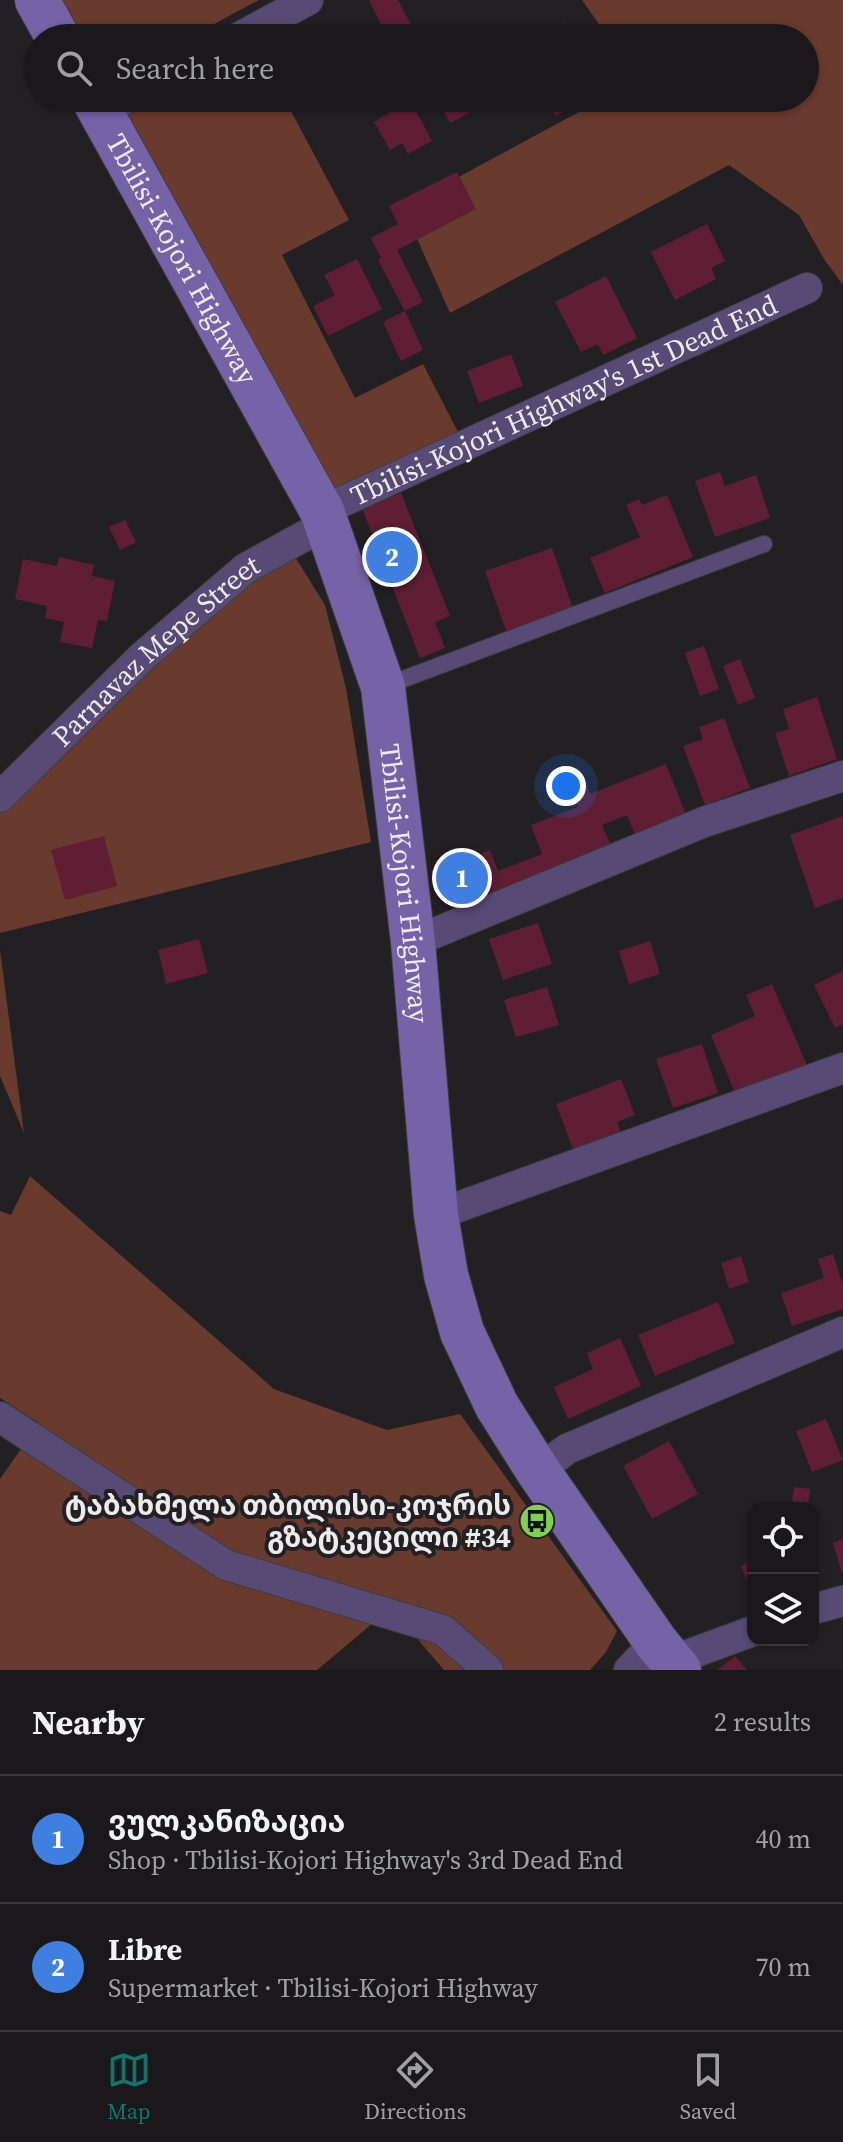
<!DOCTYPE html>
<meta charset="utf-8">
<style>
:root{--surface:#1a181a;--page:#272527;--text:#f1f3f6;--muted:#9fa0a2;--line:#383739;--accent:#0f766e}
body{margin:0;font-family:"Source Serif 4","Noto Sans Georgian",serif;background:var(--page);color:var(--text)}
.controls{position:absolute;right:24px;bottom:24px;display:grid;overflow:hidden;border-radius:16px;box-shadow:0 2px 6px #0004}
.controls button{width:72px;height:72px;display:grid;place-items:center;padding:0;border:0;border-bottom:2px solid var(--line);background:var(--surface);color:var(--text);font:40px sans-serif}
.you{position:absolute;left:566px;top:786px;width:28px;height:28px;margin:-20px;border:6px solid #fff;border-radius:50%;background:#1a73e8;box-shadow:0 0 0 12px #1a73e833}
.badge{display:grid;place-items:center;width:52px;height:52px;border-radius:50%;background:var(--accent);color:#fff;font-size:26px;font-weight:700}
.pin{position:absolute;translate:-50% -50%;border:4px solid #fff;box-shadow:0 2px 8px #0006}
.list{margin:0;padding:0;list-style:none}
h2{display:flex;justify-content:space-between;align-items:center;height:104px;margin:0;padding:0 32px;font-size:34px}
h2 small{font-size:26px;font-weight:400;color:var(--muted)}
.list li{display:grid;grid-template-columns:52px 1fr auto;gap:24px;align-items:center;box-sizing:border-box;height:128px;padding:0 32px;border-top:2px solid var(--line)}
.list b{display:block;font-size:30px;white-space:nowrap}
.list p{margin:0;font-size:26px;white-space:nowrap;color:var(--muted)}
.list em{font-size:26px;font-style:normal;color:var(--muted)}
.icon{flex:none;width:44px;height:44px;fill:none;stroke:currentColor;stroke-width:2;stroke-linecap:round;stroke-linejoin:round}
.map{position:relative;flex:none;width:843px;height:1670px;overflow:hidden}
.search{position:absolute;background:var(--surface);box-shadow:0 2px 6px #0004;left:24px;right:24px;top:24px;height:88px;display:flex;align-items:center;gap:20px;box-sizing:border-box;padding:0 28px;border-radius:44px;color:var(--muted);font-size:30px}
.sheet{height:360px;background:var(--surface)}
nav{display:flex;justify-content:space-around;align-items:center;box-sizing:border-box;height:112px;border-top:2px solid var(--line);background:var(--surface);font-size:22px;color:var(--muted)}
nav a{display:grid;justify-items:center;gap:4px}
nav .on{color:var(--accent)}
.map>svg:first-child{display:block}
.green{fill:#693a2e}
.building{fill:#5f1e34}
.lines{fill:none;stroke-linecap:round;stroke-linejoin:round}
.lane-casing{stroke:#3f3c3f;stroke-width:18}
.street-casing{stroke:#3f3c3f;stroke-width:32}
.secondary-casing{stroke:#3f3c3f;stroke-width:46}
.lane{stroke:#574b76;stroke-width:16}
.street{stroke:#574b76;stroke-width:30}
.secondary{stroke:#7562a7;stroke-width:44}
.labels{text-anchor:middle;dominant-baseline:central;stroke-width:8;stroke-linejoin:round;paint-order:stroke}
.street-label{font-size:28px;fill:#edeaec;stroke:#232023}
.poi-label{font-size:28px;font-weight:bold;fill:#edeaec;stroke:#232023;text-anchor:end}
</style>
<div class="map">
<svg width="843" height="1670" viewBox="0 0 843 1670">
<rect width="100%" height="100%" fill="#232023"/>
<!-- green -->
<path class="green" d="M53,0H259L188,38H76Z
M582,0H843V285L824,259L799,215L729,165L450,313L403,207L605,98H805V38H609Z
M159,98H284L349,220L282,255L355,398L423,364L458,432L327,496L121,118Z
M292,552L325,605L346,688L371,842L0,933V811L245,572Z
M0,950L24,1133L0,1076Z
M30,1176L274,1389L387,1430L460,1414L617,1631L606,1652L590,1670H444L391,1608L317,1670H0V1479L39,1423L0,1398V1211L11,1215Z"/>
<!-- building -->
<path class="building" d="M369,0H398L418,38H388Z
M565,23L573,38H537Z
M381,98H409L432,141L408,154L402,143L390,150L374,122L389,113Z
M437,98H497L450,123Z
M545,98H589L555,116Z
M457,172L476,209L397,250L423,302L405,311L378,260L381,258L371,238L398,224L389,206Z
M707,224L725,261L711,268L716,279L675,300L651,252Z
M357,259L382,309L328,336L313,306L335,295L324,275Z
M606,276L637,338L603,355L598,344L581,352L555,302Z
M405,311L423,350L401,361L383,322Z
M511,354L523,386L479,403L467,371Z
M720,472L725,486L756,475L770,518L715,537L695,481Z
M401,493L450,616L435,622L445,648L420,658L362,508Z
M667,495L693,557L605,593L590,558L640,537L626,505L639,499L642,505Z
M125,520L136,542L120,550L109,527Z
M552,548L573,609L506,631L485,571Z
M59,557L94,565L92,576L115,581L107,621L98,620L92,648L60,642L64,622L45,618L47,606L15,599L23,559L57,566Z
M704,646L719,689L700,696L685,653Z
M740,659L755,698L738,705L723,666Z
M817,697L837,759L789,776L775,733L789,729L783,709Z
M724,718L750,788L705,805L683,746L703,739L699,727Z
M666,764L686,815L635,835L627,815L602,825L611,846L462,907L451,866L490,850L498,871L542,854L531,825L578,807L572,791L587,785L590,794Z
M843,816V898L815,908L790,835Z
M104,836L117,886L65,900L51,850Z
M538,923L552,964L503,980L489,939Z
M199,939L208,973L166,984L158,950Z
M650,941L660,974L629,984L619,951Z
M843,971V1024L835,1028L814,985Z
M772,984L809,1070L738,1100L711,1035L755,1016L746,995Z
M547,987L559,1025L516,1037L504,1000Z
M702,1044L718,1093L673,1108L656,1059Z
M621,1079L635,1115L617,1122L624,1141L577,1160L556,1104Z
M833,1254L843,1285V1309L792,1326L781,1293L824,1278L818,1259Z
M741,1256L749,1282L729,1289L721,1263Z
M718,1302L735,1343L655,1376L638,1335Z
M620,1338L641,1386L568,1419L554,1387L593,1369L587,1353Z
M826,1419L843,1460L812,1472L796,1431Z
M669,1441L698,1494L652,1519L623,1466Z
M794,1487L810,1489L808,1504L792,1501Z
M843,1539V1573H842L833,1543Z
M753,1561V1594L741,1566Z
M735,1656L747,1670H717Z"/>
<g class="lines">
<defs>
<path id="lane" d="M385,686L764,544"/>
<g id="street">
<path d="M238,38L308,0"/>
<path d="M101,112L127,98"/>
<path id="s1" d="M322,511L807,288"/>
<path id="s2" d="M0,797L142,657L246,568L328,523"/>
<path d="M413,942L704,822L843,776"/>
<path d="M436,1215L843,1068"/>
<path d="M0,1417L226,1565L443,1630L488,1670"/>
<path d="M538,1471L567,1449L843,1332"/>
<path d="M813,1609L843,1601"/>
<path d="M671,1661L753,1631"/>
<path d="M629,1670L656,1642"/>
</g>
<g id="secondary">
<path d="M37,0L58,38"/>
<path id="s3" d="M93,98L322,511L383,687L413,942L436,1215L446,1275L462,1332L497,1406L538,1471L656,1642L679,1670"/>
</g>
</defs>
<!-- lane casing -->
<use href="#lane" class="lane-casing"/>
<!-- street casing -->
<use href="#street" class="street-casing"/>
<!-- secondary casing -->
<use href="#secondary" class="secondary-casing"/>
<!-- lane -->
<use href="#lane" class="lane"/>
<!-- street -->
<use href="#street" class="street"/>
<!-- secondary -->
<use href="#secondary" class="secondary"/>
</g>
<!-- icons -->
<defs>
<symbol id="bus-disc" viewBox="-11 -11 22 22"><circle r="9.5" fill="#81d050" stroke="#232023"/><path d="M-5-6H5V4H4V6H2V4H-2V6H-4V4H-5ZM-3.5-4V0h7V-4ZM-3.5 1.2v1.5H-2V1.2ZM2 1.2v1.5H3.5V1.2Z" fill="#111"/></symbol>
</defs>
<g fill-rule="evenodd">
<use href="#bus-disc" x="517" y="1501" width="40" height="40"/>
</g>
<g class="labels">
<!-- street labels -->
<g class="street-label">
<text stroke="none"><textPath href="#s3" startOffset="184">Tbilisi-Kojori Highway</textPath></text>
<text stroke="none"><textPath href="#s1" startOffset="266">Tbilisi-Kojori Highway's 1st Dead End</textPath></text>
<text stroke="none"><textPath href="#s2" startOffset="214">Parnavaz Mepe Street</textPath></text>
<text stroke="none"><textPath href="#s3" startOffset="856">Tbilisi-Kojori Highway</textPath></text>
</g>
<!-- poi labels -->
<g class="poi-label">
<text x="511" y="1505">ტაბახმელა თბილისი-კოჯრის<tspan x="511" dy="32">გზატკეცილი #34</tspan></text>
</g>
</g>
</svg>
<div class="controls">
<button><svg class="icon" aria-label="locate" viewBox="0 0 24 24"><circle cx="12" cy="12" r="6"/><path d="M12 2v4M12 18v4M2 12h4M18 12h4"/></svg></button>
<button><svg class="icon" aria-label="layers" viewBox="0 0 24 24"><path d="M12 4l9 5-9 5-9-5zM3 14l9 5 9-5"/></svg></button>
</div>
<div class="you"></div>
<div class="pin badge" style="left:462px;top:878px;background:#3f7fe0">1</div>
<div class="pin badge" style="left:392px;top:557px;background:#3f7fe0">2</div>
<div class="search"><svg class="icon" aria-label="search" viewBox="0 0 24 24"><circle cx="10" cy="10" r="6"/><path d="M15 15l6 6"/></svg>Search here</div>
</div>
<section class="sheet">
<h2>Nearby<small>2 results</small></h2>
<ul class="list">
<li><span class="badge" style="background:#3f7fe0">1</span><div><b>ვულკანიზაცია</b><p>Shop · Tbilisi-Kojori Highway's 3rd Dead End</p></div><em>40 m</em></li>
<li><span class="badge" style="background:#3f7fe0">2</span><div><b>Libre</b><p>Supermarket · Tbilisi-Kojori Highway</p></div><em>70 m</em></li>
</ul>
</section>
<nav>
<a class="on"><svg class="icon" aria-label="map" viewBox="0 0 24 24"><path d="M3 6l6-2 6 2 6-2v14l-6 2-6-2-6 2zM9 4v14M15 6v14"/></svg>Map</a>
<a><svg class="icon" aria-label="directions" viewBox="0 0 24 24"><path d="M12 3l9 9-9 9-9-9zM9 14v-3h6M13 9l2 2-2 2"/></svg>Directions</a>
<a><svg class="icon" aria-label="saved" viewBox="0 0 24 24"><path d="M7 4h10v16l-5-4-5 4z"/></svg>Saved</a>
</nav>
